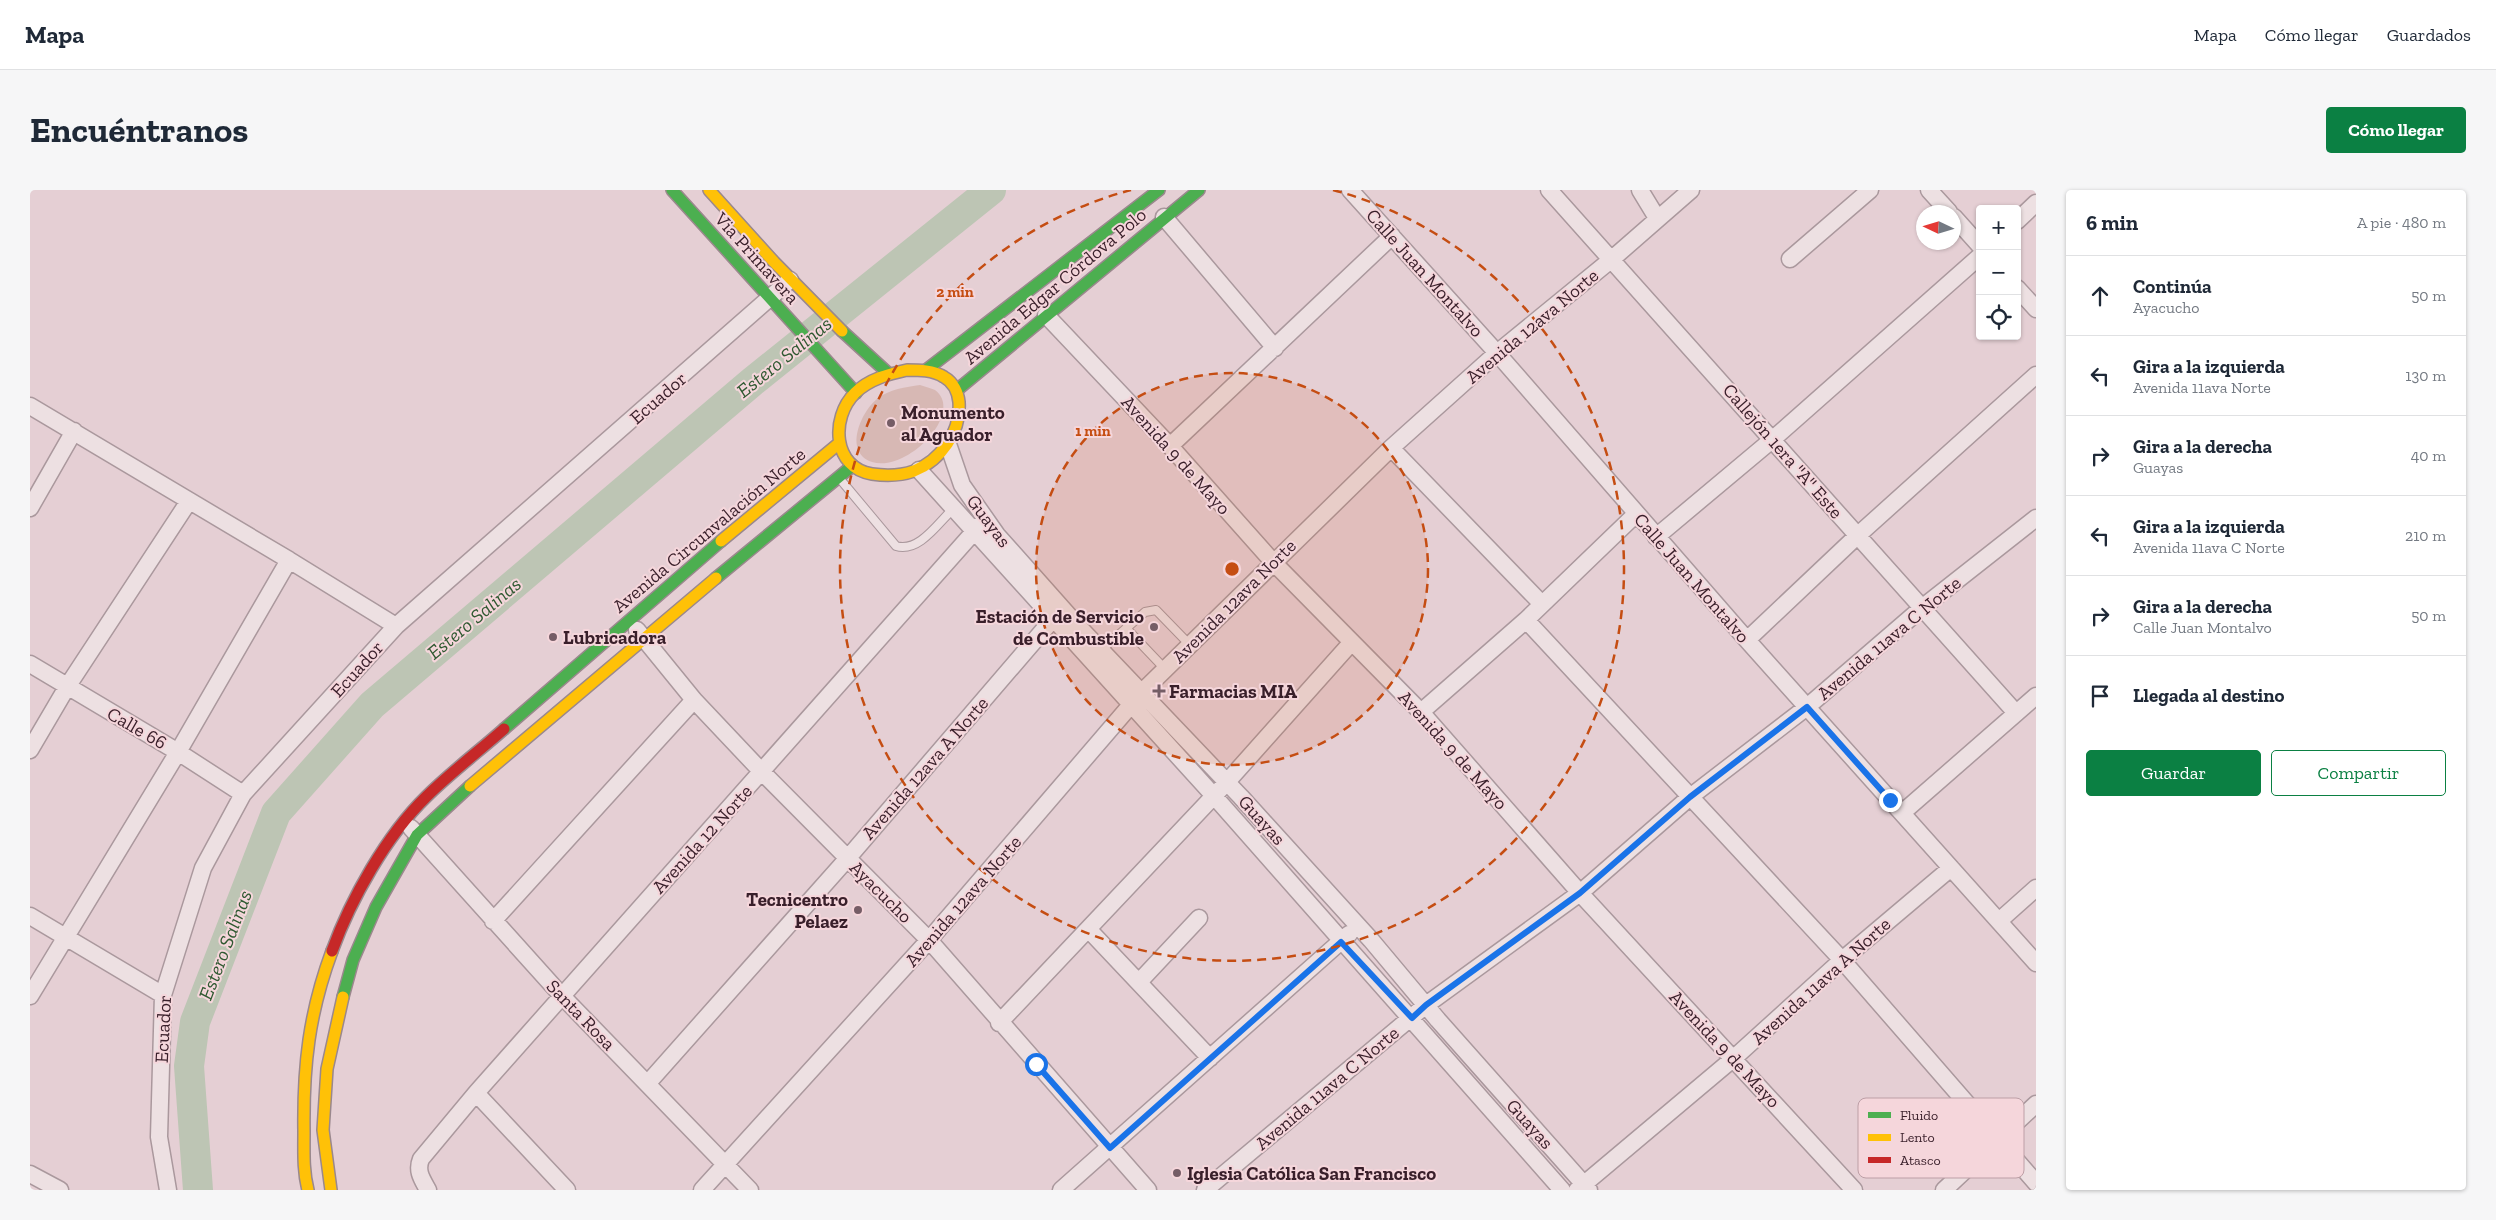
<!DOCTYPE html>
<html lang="es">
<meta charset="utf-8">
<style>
:root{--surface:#fff;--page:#f6f6f7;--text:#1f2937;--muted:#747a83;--line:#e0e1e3;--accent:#0b8043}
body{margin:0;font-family:"Zilla Slab",serif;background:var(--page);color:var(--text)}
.controls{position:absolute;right:15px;top:15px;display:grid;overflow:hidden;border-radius:5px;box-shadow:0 1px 4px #0004}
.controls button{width:45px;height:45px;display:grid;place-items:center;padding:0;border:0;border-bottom:1px solid var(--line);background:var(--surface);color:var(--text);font:25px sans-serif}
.compass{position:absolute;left:1886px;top:15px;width:45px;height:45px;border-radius:50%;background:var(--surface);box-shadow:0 1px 4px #0004;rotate:274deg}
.stop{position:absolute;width:15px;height:15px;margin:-11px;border:4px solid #1a73e8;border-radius:50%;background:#fff}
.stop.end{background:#1a73e8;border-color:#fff;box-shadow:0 1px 5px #0008}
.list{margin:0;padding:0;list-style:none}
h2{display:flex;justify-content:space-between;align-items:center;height:65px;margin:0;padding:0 20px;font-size:21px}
h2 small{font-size:16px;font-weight:400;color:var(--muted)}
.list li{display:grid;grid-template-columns:32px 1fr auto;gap:15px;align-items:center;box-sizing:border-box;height:80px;padding:0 20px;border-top:1px solid var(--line)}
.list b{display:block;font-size:19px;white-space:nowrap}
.list p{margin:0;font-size:16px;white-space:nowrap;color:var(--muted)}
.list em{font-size:16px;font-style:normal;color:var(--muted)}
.actions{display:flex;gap:10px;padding:15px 20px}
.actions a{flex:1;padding:11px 0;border:1px solid var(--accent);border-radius:5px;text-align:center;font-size:18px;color:var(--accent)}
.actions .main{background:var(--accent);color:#fff}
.icon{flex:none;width:28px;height:28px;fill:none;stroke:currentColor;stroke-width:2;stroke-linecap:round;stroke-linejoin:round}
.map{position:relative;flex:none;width:2006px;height:1000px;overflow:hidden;border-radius:5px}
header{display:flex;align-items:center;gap:30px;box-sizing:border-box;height:70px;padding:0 25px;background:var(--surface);border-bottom:1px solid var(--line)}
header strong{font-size:24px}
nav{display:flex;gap:28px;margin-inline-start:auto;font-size:18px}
.intro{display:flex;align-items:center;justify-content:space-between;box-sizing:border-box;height:120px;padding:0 30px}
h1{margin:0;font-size:35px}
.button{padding:12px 22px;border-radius:5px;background:var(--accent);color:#fff;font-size:18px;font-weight:700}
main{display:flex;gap:30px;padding:0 30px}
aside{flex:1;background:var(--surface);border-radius:5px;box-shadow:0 1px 4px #0004}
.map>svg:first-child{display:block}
.green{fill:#d7b8b4}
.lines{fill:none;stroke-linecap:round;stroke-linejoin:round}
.river{stroke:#bdc5b4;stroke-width:30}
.lane-casing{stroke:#aa989d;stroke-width:10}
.street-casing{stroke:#aa989d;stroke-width:19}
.fast-casing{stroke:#9a888d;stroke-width:14}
.slow-casing{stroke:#9a888d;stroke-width:14}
.jam-casing{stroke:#9a888d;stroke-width:14}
.lane{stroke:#ede0e2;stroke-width:8}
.street{stroke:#ede0e2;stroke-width:16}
.fast{stroke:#4caf50;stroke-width:11}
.slow{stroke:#ffc107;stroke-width:11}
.jam{stroke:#c62828;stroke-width:11}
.route{stroke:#1a73e8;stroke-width:6}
.ring{fill:none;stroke:#c54d12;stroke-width:2.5;stroke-dasharray:9 6}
.poi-dot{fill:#755d66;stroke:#f5d6db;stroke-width:2}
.labels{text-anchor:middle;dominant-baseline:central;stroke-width:4;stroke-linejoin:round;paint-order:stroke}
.street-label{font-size:19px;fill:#391f2a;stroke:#f5d6db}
.poi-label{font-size:19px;font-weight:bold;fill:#391f2a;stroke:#f5d6db;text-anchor:start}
.water-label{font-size:20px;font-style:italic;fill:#2f5931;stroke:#f5d6db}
.key{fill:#f5d6db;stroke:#bd9fa6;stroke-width:1}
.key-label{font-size:14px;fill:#391f2a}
.centre{fill:#c54d12;stroke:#f5d6db;stroke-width:2.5}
.ring-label{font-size:15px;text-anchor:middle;font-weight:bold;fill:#c54d12;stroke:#f5d6db;stroke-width:4;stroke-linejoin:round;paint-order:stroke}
</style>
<header>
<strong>Mapa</strong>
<nav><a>Mapa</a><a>Cómo llegar</a><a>Guardados</a></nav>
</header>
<div class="intro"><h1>Encuéntranos</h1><a class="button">Cómo llegar</a></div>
<main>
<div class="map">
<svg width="2006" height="1000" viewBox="0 0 2006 1000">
<rect width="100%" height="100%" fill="#e5cfd4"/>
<!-- green -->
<path class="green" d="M890,195C895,197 901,198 905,200C935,222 878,283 842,272C813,262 831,222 847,209C859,199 876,197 890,195Z"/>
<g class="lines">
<!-- river -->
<path class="river" d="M168,1000L159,876L165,832L246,623L342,515L722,192L961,0"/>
<defs>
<path id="lane" d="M810,289L866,356C889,363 908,333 923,319
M1096,438L1135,479
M1071,460L1115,422L1126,420L1160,455"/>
<path id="street" d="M1320,0L1467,163L1717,450L2006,773
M1519,0L1986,523
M1610,0L1627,28
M1899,0L1919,22
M1134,27L1245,158
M1924,27L1950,56
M1987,31L2006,13
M1760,69L1840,0
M1987,98L2006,119
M1016,125L1140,256L1243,372L1391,522L1550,703L1824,1000
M0,216L259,370L148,562L0,806
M918,254L932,295L967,345L1048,436L1211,607L1341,750L1408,830L1559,1000
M1140,256L1362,46
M1361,258L1512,414
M889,280L1184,606L1532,1000
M0,318L44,241
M1626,347L1743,249L1950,66
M259,370L366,436
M1496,430L1812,770L2006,993
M607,440L664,510L732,582L899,750L1118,1000
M1717,450L1827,346L2006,185
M0,474L148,562L213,604
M1391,522L1496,430L1606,324
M0,560L37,497L159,311
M1872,623L2006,506
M381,638L532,806L720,1000
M0,726L133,805
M463,731L664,510
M1969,731L2006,698
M1059,740L1180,868
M1109,792L1169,728
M969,833L1197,592L1321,453
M618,893L817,669L1023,429L1030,424
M446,903L537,1000
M0,984L30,1000
M138,1000L129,947L133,805L173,678L213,604L366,436L760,90
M398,1000C392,989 386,981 391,969L446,903L950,335
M672,1000L899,750L1112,502L1361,258L1467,163L1582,69L1661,0
M1031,1000L1319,744
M1175,1000L1396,815L1550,703L1660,607L1777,517L1893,417L2006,328
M1547,1000L1704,868L1812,770L1921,678
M1914,1000L2006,914"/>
<path id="fast" d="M642,0L826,203
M812,141L859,184
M896,180L1129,0
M927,200L1169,0
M686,388L821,277
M474,539L691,351
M313,807L323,770L346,717L387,645L440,596"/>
<path id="slow" d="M679,0L744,72L812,141
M877,180C889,180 903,180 914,187C923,192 928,202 929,212C931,242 911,270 884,281C870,286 856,286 842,284C803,278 800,228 825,203C839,189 859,184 877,180Z
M691,351L807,255
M440,596L686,388
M278,1000C273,981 274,962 274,942C273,876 279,823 302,761
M301,1000L293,940L297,879L313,807"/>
<path id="jam" d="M302,761C321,709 356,646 396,607C420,583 448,562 474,539"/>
</defs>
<!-- lane casing -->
<use href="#lane" class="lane-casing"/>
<!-- street casing -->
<use href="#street" class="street-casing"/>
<!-- fast casing -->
<use href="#fast" class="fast-casing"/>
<!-- slow casing -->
<use href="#slow" class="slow-casing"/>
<!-- jam casing -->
<use href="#jam" class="jam-casing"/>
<!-- lane -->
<use href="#lane" class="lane"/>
<!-- street -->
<use href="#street" class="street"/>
<!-- fast -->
<use href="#fast" class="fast"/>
<!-- slow -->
<use href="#slow" class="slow"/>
<!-- jam -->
<use href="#jam" class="jam"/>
</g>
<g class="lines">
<!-- route -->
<path class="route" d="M1006,874L1080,958L1311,752L1382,828L1396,815L1550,703L1660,607L1777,517L1860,610"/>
</g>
<!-- distance rings -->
<circle cx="1202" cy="379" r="196" fill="#c54d12" fill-opacity=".12"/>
<g class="ring">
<circle cx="1202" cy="379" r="196"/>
<path d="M1303 0A392 392 0 1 1 1101 0"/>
</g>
<!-- markers -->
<g class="poi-dot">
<circle cx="861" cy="233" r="5"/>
<circle cx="1124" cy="437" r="5"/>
<circle cx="523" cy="447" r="5"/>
<path d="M1126.5 493.5h5v5h5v5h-5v5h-5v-5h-5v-5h5z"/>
<circle cx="828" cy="720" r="5"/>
<circle cx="1147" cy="983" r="5"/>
</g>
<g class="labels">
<!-- street labels -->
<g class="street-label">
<text transform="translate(727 68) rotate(48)">Via Primavera</text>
<text transform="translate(1395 83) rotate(48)">Calle Juan Montalvo</text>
<text transform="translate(1025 96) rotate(-40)">Avenida Edgar Córdova Polo</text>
<text transform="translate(1502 136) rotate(-40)">Avenida 12ava Norte</text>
<text transform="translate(628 208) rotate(-41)">Ecuador</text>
<text transform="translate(1753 261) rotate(49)">Callejón 1era "A" Este</text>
<text transform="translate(1146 265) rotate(48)">Avenida 9 de Mayo</text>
<text transform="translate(959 331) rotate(53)">Guayas</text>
<text transform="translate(679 340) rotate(-40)">Avenida Circunvalación Norte</text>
<text transform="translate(1662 388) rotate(49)">Calle Juan Montalvo</text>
<text transform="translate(1204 411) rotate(-45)">Avenida 12ava Norte</text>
<text transform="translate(1859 448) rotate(-40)">Avenida 11ava C Norte</text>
<text transform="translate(327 479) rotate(-48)">Ecuador</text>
<text transform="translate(107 538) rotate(30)">Calle 66</text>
<text transform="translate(1423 560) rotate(48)">Avenida 9 de Mayo</text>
<text transform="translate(895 578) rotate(-49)">Avenida 12ava A Norte</text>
<text transform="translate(1232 630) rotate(48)">Guayas</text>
<text transform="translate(672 649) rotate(-48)">Avenida 12 Norte</text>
<text transform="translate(851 702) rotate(45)">Ayacucho</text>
<text transform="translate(933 711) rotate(-49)">Avenida 12ava Norte</text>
<text transform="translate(1791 791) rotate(-42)">Avenida 11ava A Norte</text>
<text transform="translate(551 825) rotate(46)">Santa Rosa</text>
<text transform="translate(133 839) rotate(-87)">Ecuador</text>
<text transform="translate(1695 859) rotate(47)">Avenida 9 de Mayo</text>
<text transform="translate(1297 898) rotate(-40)">Avenida 11ava C Norte</text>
<text transform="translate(1500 934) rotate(48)">Guayas</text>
</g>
<!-- poi labels -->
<g class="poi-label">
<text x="871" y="222">Monumento<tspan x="871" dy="22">al Aguador</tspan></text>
<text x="1114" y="426" text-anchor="end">Estación de Servicio<tspan x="1114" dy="22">de Combustible</tspan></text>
<text x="533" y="447">Lubricadora</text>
<text x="1139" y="501">Farmacias MIA</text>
<text x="818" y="709" text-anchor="end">Tecnicentro<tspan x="818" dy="22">Pelaez</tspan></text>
<text x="1157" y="983">Iglesia Católica San Francisco</text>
</g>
<!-- water labels -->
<g class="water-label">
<text transform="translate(754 167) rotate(-39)">Estero Salinas</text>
<text transform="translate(444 428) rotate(-40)">Estero Salinas</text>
<text transform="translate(195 755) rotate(-69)">Estero Salinas</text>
</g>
</g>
<!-- legend -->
<rect x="1828" y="908" width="166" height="80" rx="8" class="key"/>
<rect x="1838" y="922" width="23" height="6" fill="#4caf50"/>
<rect x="1838" y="944" width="23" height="7" fill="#ffc107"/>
<rect x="1838" y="967" width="23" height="6" fill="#c62828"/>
<g class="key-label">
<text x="1870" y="930">Fluido</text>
<text x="1870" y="952">Lento</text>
<text x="1870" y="975">Atasco</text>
</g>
<circle cx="1202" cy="379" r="8" class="centre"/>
<g class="ring-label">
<text x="925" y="107">2 min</text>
<text x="1063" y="246">1 min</text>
</g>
</svg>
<div class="controls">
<button>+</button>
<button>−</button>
<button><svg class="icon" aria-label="locate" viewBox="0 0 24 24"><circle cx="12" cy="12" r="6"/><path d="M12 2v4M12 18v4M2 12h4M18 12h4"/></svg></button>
</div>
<svg class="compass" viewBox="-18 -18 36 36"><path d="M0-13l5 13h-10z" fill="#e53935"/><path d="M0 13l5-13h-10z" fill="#747a83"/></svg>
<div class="stop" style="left:1006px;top:874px"></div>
<div class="stop end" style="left:1860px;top:610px"></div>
</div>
<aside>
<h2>6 min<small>A pie · 480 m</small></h2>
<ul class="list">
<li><svg class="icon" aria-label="ahead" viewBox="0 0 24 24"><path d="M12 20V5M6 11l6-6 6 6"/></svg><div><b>Continúa</b><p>Ayacucho</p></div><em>50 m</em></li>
<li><svg class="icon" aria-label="left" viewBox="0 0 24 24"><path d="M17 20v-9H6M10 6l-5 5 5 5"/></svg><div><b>Gira a la izquierda</b><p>Avenida 11ava Norte</p></div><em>130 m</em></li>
<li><svg class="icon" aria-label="right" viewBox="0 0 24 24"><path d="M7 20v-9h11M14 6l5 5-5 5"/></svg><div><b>Gira a la derecha</b><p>Guayas</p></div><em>40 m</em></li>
<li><svg class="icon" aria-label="left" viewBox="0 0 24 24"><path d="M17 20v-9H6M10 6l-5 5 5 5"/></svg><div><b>Gira a la izquierda</b><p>Avenida 11ava C Norte</p></div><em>210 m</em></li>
<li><svg class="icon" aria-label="right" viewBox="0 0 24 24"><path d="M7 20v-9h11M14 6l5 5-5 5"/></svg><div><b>Gira a la derecha</b><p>Calle Juan Montalvo</p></div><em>50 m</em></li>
<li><svg class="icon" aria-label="arrive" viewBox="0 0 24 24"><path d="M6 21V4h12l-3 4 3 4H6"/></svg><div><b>Llegada al destino</b></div></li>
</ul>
<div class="actions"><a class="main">Guardar</a><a>Compartir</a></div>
</aside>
</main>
